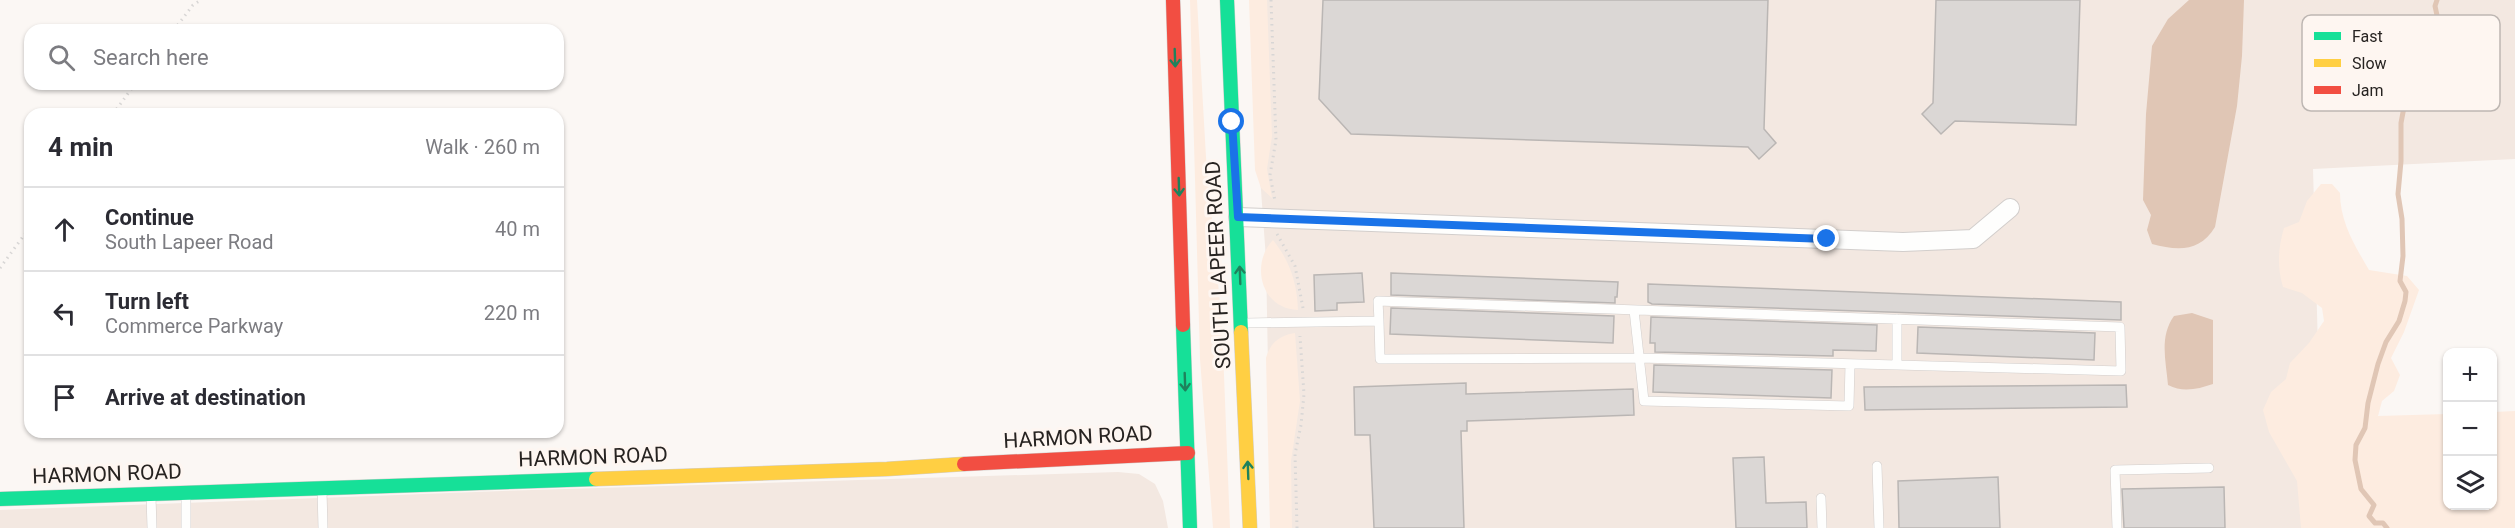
<!DOCTYPE html>
<meta charset="utf-8">
<style>
:root{--surface:#fff;--page:#f7f7f7;--text:#2b2b33;--muted:#7c7c81;--line:#e1e1e2}
body{margin:0;font-family:Roboto,sans-serif;background:var(--page);color:var(--text)}
.controls{position:absolute;right:18px;bottom:18px;display:grid;overflow:hidden;border-radius:12px;box-shadow:0 2px 4px #0004}
.controls button{width:54px;height:54px;display:grid;place-items:center;padding:0;border:0;border-bottom:2px solid var(--line);background:var(--surface);color:var(--text);font:30px sans-serif}
.stop{position:absolute;width:18px;height:18px;margin:-14px;border:4px solid #1a73e8;border-radius:50%;background:#fff}
.stop.end{background:#1a73e8;border-color:#fff;box-shadow:0 2px 6px #0008}
.list{margin:0;padding:0;list-style:none}
h2{display:flex;justify-content:space-between;align-items:center;height:78px;margin:0;padding:0 24px;font-size:26px}
h2 small{font-size:20px;font-weight:400;color:var(--muted)}
.list li{display:grid;grid-template-columns:39px 1fr auto;gap:18px;align-items:center;box-sizing:border-box;height:84px;padding:0 24px;border-top:2px solid var(--line)}
.list b{display:block;font-size:22px;white-space:nowrap}
.list p{margin:0;font-size:20px;white-space:nowrap;color:var(--muted)}
.list em{font-size:20px;font-style:normal;color:var(--muted)}
.icon{flex:none;width:33px;height:33px;fill:none;stroke:currentColor;stroke-width:2;stroke-linecap:round;stroke-linejoin:round}
.map{position:relative;flex:none;width:2515px;height:528px;overflow:hidden}
.search{position:absolute;background:var(--surface);box-shadow:0 2px 4px #0004;left:24px;top:24px;width:540px;height:66px;display:flex;align-items:center;gap:15px;box-sizing:border-box;padding:0 21px;border-radius:18px;color:var(--muted);font-size:22px}
.panel{position:absolute;background:var(--surface);box-shadow:0 2px 4px #0004;left:24px;top:108px;width:540px;height:330px;border-radius:18px}
.map>svg:first-child{display:block}
.built{fill:#f3e8e1}
.green{fill:#fdece0}
.water{fill:#e0c6b5}
.lines{fill:none;stroke-linecap:round;stroke-linejoin:round}
.stream{stroke:#e0c6b5;stroke-width:5}
.building{fill:#dbd7d5;stroke:#bab6b4;stroke-width:1.5}
.lane-casing{stroke:#d2cecc;stroke-width:10}
.street-casing{stroke:#d2cecc;stroke-width:20}
.fast-casing{stroke:#d2cecc;stroke-width:15}
.slow-casing{stroke:#d2cecc;stroke-width:15}
.jam-casing{stroke:#d2cecc;stroke-width:15}
.path{stroke:#d8d6d5;stroke-width:3;stroke-dasharray:1.5 4.5;stroke-linecap:butt}
.lane{stroke:#fefefd;stroke-width:9}
.street{stroke:#fefefd;stroke-width:18}
.fast{stroke:#16e098;stroke-width:14}
.slow{stroke:#ffcf43;stroke-width:14}
.jam{stroke:#f24e42;stroke-width:14}
.oneway{stroke:#1e825c}
.route{stroke:#1a73e8;stroke-width:8}
.labels{text-anchor:middle;dominant-baseline:central;stroke-width:6;stroke-linejoin:round;paint-order:stroke}
.street-label{font-size:21px;fill:#272321;stroke:#fef6f1}
.key{fill:#fef6f1;stroke:#beb7b3;stroke-width:1.5}
.key-label{font-size:16px;fill:#272321}
</style>
<div class="map">
<svg width="2515" height="528" viewBox="0 0 2515 528">
<rect width="100%" height="100%" fill="#fbf7f4"/>
<!-- built -->
<path class="built" d="M1251,0H2515V159L2313,169L2323,528H1271L1266,259L1253,80Z
M1118,472L1139,474L1155,484L1163,501L1168,528H0V510L502,491Z"/>
<!-- green -->
<path class="green" d="M1190,0H1197L1206,157L1222,324L1230,528H1213L1200,359Z
M1249,0H1267L1272,136L1267,169L1272,198L1261,188L1255,170Z
M2321,184H2332L2340,193C2340,222 2355,246 2369,270L2407,276L2419,290L2404,332L2391,358L2400,375L2394,391L2382,401L2378,416L2447,414L2448,506H2492L2493,412L2515,411V528H2301L2297,481L2269,432L2263,410L2271,392L2286,379L2290,363L2309,343L2324,321L2322,308L2302,293L2283,287C2277,267 2278,248 2284,228L2299,222L2307,201Z
M1273,240C1290,261 1297,283 1298,310C1261,309 1250,264 1273,240Z
M1295,333L1300,401L1291,461L1292,528H1270L1266,358C1270,343 1280,335 1295,333Z"/>
<!-- water -->
<path class="water" d="M2189,0H2244L2242,56L2237,106L2215,227C2200,252 2178,251 2152,244L2147,230L2151,215L2143,200L2146,114L2152,46L2168,19Z
M2192,313L2213,320V384C2198,389 2183,393 2168,385C2166,361 2159,337 2174,316Z"/>
<g class="lines">
<!-- stream -->
<path class="stream" d="M2387,528L2383,523H2375L2369,516L2374,505L2361,489L2355,460L2356,445L2365,428L2368,403L2378,364L2386,342L2399,321L2405,301L2406,292L2400,281L2403,256L2402,219L2398,194L2401,161V123L2410,75L2438,20L2435,6L2437,0"/>
</g>
<!-- building -->
<path class="building" d="M1323,0H1768L1764,129L1776,143L1759,159L1748,147L1351,134L1319,99Z
M1936,0H2080L2076,125L1955,121L1941,134L1922,114L1933,103Z
M1362,273L1364,302L1337,303V310L1315,311L1314,275Z
M1391,273L1618,282L1617,297H1615V303L1391,295Z
M1648,284L2121,302V320L1652,304L1648,302Z
M1391,308L1614,316L1613,343L1390,334Z
M1651,317L1877,325L1876,351L1833,350V356L1655,352V343H1650Z
M1918,327L2095,333L2094,360L1917,353Z
M1654,365L1832,370L1831,398L1653,392Z
M1466,383V394L1633,389L1634,415L1467,421V431H1461L1464,528H1374L1370,435H1355L1354,387Z
M2126,385L2127,407L1865,410L1864,387Z
M1764,457L1766,503L1806,502L1807,528H1736L1733,458Z
M1998,477L2000,528H1899L1898,481Z
M2224,487L2225,528H2124L2122,489Z"/>
<g class="lines">
<defs>
<path id="lane" d="M1634,310L1644,401L1849,406L1850,364
M1245,323L1379,321L1380,359L1640,358L2121,371L2120,327L1378,301L1379,321
M1897,365V319
M1877,466L1879,528
M322,489L323,528
M186,494V528
M151,496L152,528
M1821,498L1822,528
M2117,528L2115,470L2209,468"/>
<path id="street" d="M1238,217L1903,242L1973,239L2010,208"/>
<path id="fast" d="M1227,0L1241,332
M1183,325L1190,528
M0,499L596,479"/>
<path id="slow" d="M1241,332L1250,528
M596,479L887,469L964,464"/>
<path id="jam" d="M1173,0L1183,325
M964,464L1188,453"/>
</defs>
<!-- lane casing -->
<use href="#lane" class="lane-casing"/>
<!-- street casing -->
<use href="#street" class="street-casing"/>
<!-- fast casing -->
<use href="#fast" class="fast-casing"/>
<!-- slow casing -->
<use href="#slow" class="slow-casing"/>
<!-- jam casing -->
<use href="#jam" class="jam-casing"/>
<!-- path -->
<path class="path" d="M1271,0L1276,140L1270,175L1275,201
M174,30L193,5L201,0
M113,114L135,84
M1277,234L1295,266L1303,308
M0,268L30,227
M1297,528L1295,454L1301,425L1304,394L1300,336"/>
<!-- lane -->
<use href="#lane" class="lane"/>
<!-- street -->
<use href="#street" class="street"/>
<!-- fast -->
<use href="#fast" class="fast"/>
<!-- slow -->
<use href="#slow" class="slow"/>
<!-- jam -->
<use href="#jam" class="jam"/>
</g>
<!-- one-way arrows -->
<defs><path id="oneway-shaft" d="M-6 0H5M1.5-3L5.5 0L1.5 3" fill="none" stroke-width="1.6" stroke-linecap="round" stroke-linejoin="round" transform="scale(1.5)"/></defs>
<g class="oneway">
<use href="#oneway-shaft" transform="translate(1175 58) rotate(88)"/>
<use href="#oneway-shaft" transform="translate(1179 187) rotate(88)"/>
<use href="#oneway-shaft" transform="translate(1240 275) rotate(-92)"/>
<use href="#oneway-shaft" transform="translate(1185 382) rotate(88)"/>
<use href="#oneway-shaft" transform="translate(1248 470) rotate(-92)"/>
</g>
<g class="lines">
<!-- route -->
<path class="route" d="M1232,122L1238,217L1827,239"/>
</g>
<g class="labels">
<!-- street labels -->
<g class="street-label">
<text transform="translate(1218 265) rotate(-93)">SOUTH LAPEER ROAD</text>
<text transform="translate(1078 437) rotate(-3)">HARMON ROAD</text>
<text transform="translate(593 457) rotate(-2)">HARMON ROAD</text>
<text transform="translate(107 474) rotate(-2)">HARMON ROAD</text>
</g>
</g>
<!-- legend -->
<rect x="2302" y="15" width="198" height="96" rx="9" class="key"/>
<rect x="2314" y="32" width="27" height="8" fill="#16e098"/>
<rect x="2314" y="59" width="27" height="8" fill="#ffcf43"/>
<rect x="2314" y="86" width="27" height="8" fill="#f24e42"/>
<g class="key-label">
<text x="2352" y="42">Fast</text>
<text x="2352" y="69">Slow</text>
<text x="2352" y="96">Jam</text>
</g>
</svg>
<div class="controls">
<button>+</button>
<button>−</button>
<button><svg class="icon" aria-label="layers" viewBox="0 0 24 24"><path d="M12 4l9 5-9 5-9-5zM3 14l9 5 9-5"/></svg></button>
</div>
<div class="stop" style="left:1232px;top:122px"></div>
<div class="stop end" style="left:1827px;top:239px"></div>
<div class="search"><svg class="icon" aria-label="search" viewBox="0 0 24 24"><circle cx="10" cy="10" r="6"/><path d="M15 15l6 6"/></svg>Search here</div>
<section class="panel">
<h2>4 min<small>Walk · 260 m</small></h2>
<ul class="list">
<li><svg class="icon" aria-label="ahead" viewBox="0 0 24 24"><path d="M12 20V5M6 11l6-6 6 6"/></svg><div><b>Continue</b><p>South Lapeer Road</p></div><em>40 m</em></li>
<li><svg class="icon" aria-label="left" viewBox="0 0 24 24"><path d="M17 20v-9H6M10 6l-5 5 5 5"/></svg><div><b>Turn left</b><p>Commerce Parkway</p></div><em>220 m</em></li>
<li><svg class="icon" aria-label="arrive" viewBox="0 0 24 24"><path d="M6 21V4h12l-3 4 3 4H6"/></svg><div><b>Arrive at destination</b></div></li>
</ul>
</section>
</div>
